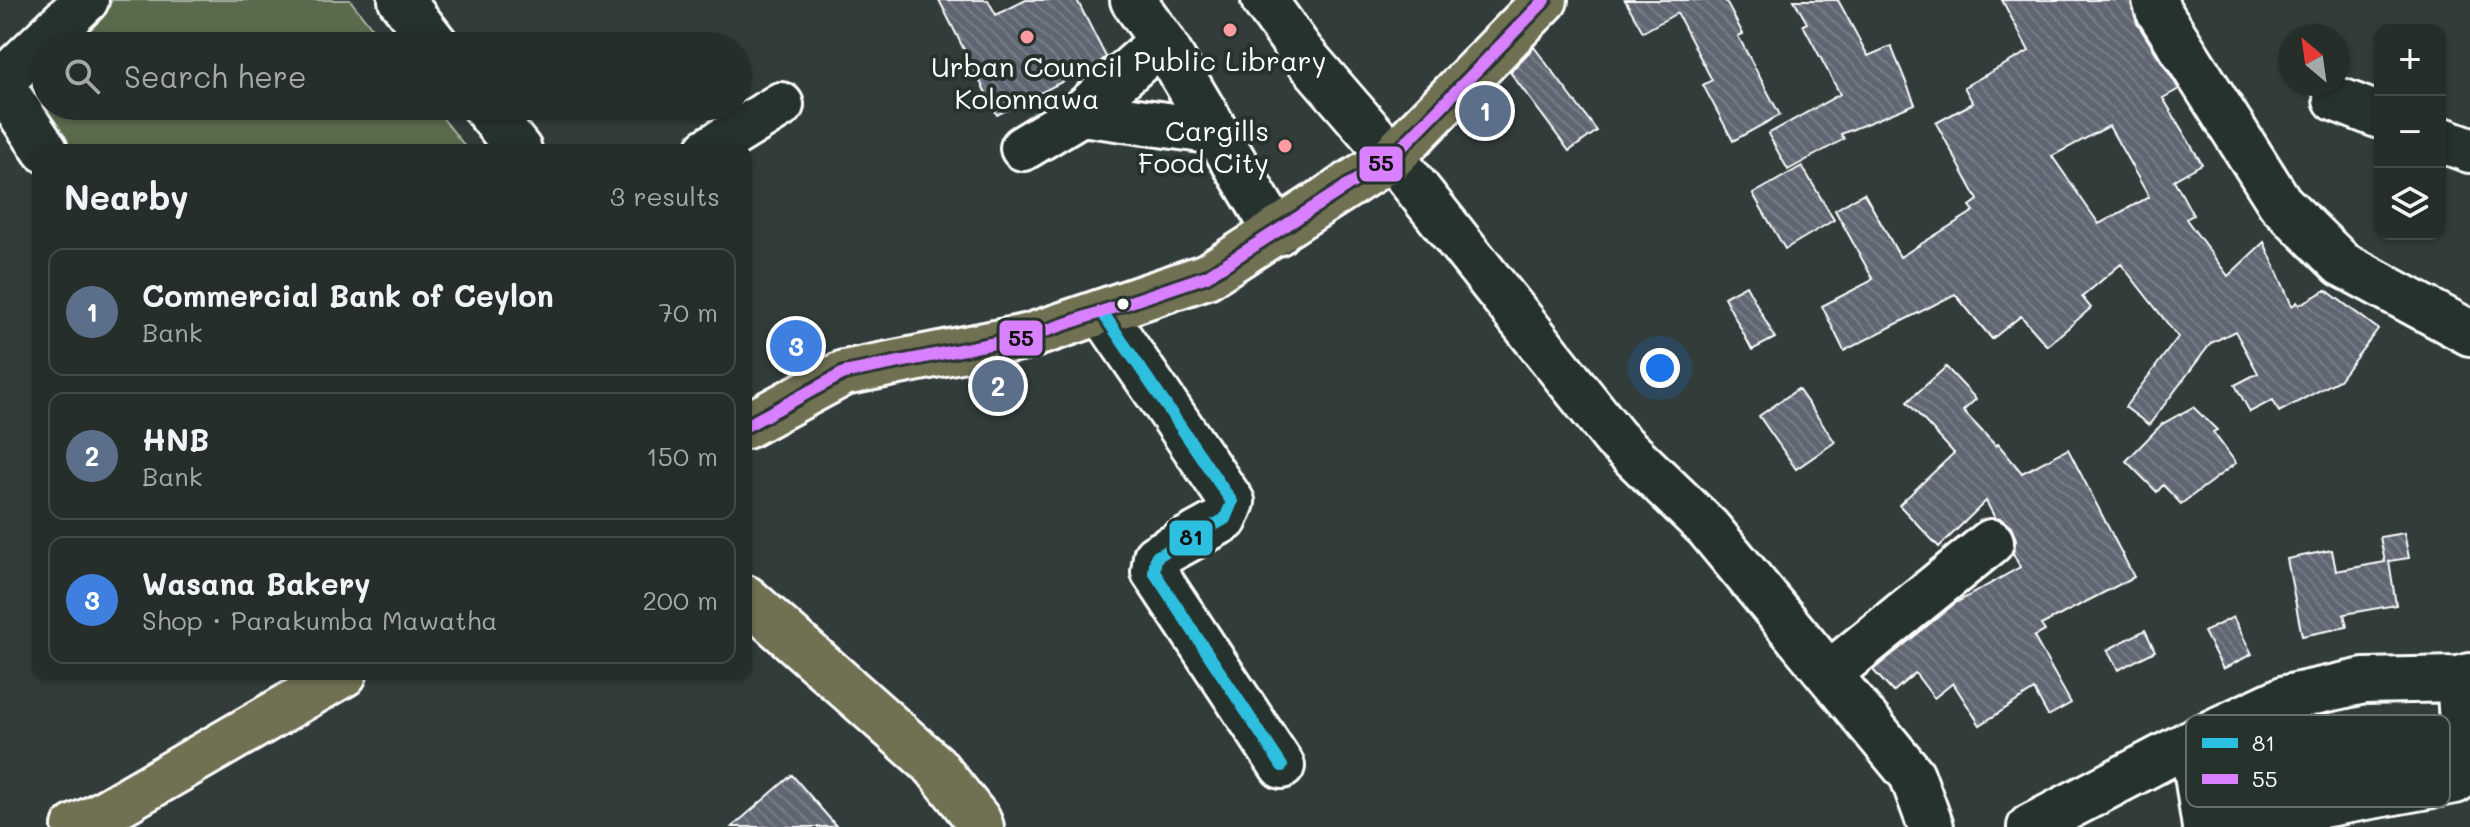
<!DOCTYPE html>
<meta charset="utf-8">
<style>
:root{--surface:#262e2c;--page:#323a38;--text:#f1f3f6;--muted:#a4a8a9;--line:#424a48;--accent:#ff9aa2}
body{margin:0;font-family:Mali,sans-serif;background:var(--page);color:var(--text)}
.controls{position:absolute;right:24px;top:24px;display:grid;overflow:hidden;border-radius:16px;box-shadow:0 2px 6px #0004}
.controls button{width:72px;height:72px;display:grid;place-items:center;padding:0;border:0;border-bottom:2px solid var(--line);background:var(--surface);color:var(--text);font:40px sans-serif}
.compass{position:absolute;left:2278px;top:24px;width:72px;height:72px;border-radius:50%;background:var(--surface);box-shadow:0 2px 6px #0004;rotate:331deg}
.you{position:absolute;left:1660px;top:368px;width:28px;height:28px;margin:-20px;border:6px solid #fff;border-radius:50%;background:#1a73e8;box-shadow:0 0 0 12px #1a73e833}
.badge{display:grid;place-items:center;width:52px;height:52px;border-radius:50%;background:var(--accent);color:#fff;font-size:26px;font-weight:700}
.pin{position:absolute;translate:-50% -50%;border:4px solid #fff;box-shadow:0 2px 8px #0006}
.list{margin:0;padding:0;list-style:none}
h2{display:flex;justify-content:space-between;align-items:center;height:104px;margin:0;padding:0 32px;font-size:34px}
h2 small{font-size:26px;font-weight:400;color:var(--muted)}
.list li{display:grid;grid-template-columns:52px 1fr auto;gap:24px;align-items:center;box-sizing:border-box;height:128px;margin:0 16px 16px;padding:0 16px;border:2px solid var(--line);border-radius:16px}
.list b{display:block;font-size:30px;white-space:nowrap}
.list p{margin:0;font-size:26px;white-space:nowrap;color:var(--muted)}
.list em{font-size:26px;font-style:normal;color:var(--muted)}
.icon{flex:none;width:44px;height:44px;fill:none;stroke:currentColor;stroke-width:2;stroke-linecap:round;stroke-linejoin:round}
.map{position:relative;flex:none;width:2470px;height:827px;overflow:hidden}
.search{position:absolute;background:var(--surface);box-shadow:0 2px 6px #0004;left:32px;top:32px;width:720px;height:88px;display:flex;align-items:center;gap:20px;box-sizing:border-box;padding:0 28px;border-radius:44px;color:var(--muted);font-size:30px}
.panel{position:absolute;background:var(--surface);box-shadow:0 2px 6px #0004;left:32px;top:144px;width:720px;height:536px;border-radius:16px}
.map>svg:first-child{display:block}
.green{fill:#5a6b4d;stroke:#acb5a6;stroke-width:2}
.building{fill:url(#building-back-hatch);stroke:#fff;stroke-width:2;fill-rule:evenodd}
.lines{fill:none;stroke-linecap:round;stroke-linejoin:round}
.minor-casing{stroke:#fff;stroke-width:50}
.major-casing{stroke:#fff;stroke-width:50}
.minor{stroke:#26332d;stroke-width:44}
.major{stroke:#706f52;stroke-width:44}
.bus-1-casing{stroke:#26332d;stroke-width:18}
.bus-2-casing{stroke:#26332d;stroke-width:18}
.bus-1{stroke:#2dbfdf;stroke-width:12}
.bus-2{stroke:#d880ff;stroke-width:12}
.poi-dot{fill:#ff9aa2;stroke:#26332d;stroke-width:3}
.bus-dot{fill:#fff;stroke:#26332d;stroke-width:3}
.labels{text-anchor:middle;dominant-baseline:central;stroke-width:8;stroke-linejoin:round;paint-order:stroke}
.poi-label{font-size:28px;fill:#fff;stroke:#26332d}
.key{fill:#26332d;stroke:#67706c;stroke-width:2}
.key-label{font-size:22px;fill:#fff}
.line-badge{stroke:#26332d;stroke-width:3}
.pale-badge-label{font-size:22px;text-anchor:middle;font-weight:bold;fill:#111}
</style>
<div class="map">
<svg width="2470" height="827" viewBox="0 0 2470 827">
<defs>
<pattern id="building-back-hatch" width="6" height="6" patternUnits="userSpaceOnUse" patternTransform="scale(2)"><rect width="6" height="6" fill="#606572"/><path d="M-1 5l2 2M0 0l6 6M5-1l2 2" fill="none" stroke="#787c87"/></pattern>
</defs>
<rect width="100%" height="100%" fill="#323d3b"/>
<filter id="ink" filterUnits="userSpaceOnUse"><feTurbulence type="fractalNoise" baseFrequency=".0125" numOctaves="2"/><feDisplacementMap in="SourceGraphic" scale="16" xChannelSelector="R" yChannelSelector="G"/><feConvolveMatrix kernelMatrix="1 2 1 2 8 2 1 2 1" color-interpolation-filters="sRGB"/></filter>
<g filter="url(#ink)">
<!-- green -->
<path class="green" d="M113,0H350L386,46H66Z
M46,65V106H433L468,150H62L24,87Z"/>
<!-- building -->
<path class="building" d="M939,0H988L996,15L1026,0H1077L1106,57L1099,63L997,115Z
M1625,0H1725L1743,34L1738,36L1780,115L1733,141L1703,85L1712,80L1677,13L1643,32Z
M1794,0H1838L1868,56L1891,46L1915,104L1841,134L1844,139L1788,170L1768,134L1840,94L1803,25L1807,23Z
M2002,0H2131L2137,23L2179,89L2163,98L2202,164L2174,180L2193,215L2186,219L2228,276L2264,242L2292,306L2297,302L2299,305L2326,290L2378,329L2339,380L2279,412L2273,400L2250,412L2235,385L2258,373L2235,331L2211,343L2149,425L2125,407L2178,337L2121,264L2082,297L2091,308L2047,346L2021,316L1992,339L1955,294L1844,351L1822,306L1869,282L1873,279L1835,210L1864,193L1900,257L1974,211L1970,206L1978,200L1936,123L1973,103L1964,87L2029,51ZM2109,126L2149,197L2099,224L2052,156Z
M1534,47L1597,131L1569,151L1510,72Z
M1802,166L1834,220L1785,249L1753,194Z
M1746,285L1775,338L1752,350L1724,297Z
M1946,367L1976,399L1963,411L1996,446L1998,444L2022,473L2068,449L2134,577L2041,625L2045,631L2034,637L2071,703L2048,716L2034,690L1980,725L1953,683L1934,698L1915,673L1893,692L1873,670L1954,604L2020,567L2013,553L2016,539L2011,527L2001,519L1995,518L1986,501L1939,547L1899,505L1954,453L1907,402Z
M1798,389L1835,442L1796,469L1759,416Z
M2193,407L2217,430L2213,432L2236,463L2181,504L2163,485L2157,492L2126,461L2162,424Z
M2404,533L2409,558L2389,561L2396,605L2344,614L2347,627L2302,636L2287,559L2332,550L2336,571L2385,562L2380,537Z
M2233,617L2252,654L2223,669L2204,632Z
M2145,630L2155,651L2118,670L2107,650Z
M792,775L837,827H732Z"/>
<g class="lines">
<defs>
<path id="minor" d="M401,0L437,46
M1133,0L1162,41L1216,132
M1264,0L1302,53L1392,157L1615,438L1708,528L1912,775L1931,827
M2155,0L2158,10L2280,203L2342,264L2470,333
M0,83L86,0
M0,83L45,150
M2336,99L2380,116
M484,106L519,150
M1081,113L1162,41
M2440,139L2470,150
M1023,148L1081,113L1216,132L1277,233
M708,150L781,105
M1102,312L1232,502L1225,519L1156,557L1154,572L1282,766
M1830,673L1991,542
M2192,742L2205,827
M2205,826L2455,781L2463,774L2465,764L2459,679
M2030,827L2192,742L2286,698L2364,681L2459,679L2470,676"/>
<path id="major" d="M746,426L844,373L1030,336L1207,276L1392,157L1545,0
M746,598L935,766L978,820L981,827
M75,827L95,818L344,674"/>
</defs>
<!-- minor casing -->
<use href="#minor" class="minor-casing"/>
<!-- major casing -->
<use href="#major" class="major-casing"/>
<!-- minor -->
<use href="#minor" class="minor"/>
<!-- major -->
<use href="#major" class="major"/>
<defs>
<path id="bus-1" d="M1102,312L1232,502L1225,519L1156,557L1154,572L1282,766"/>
<path id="bus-2" d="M746,426L844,373L1030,336L1207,276L1392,157L1545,0"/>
</defs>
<!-- bus-1 casing -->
<use href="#bus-1" class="bus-1-casing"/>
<!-- bus-2 casing -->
<use href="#bus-2" class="bus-2-casing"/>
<!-- bus-1 -->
<use href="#bus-1" class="bus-1"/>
<!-- bus-2 -->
<use href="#bus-2" class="bus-2"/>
</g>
</g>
<!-- markers -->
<g class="poi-dot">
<circle cx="1230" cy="30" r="8"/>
<circle cx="1027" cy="37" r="8"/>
<circle cx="1285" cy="146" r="8"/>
</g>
<circle class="bus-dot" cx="1123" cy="304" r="7"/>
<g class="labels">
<!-- poi labels -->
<g class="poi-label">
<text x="1230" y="60">Public Library</text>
<text x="1027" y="66">Urban Council<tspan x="1027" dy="32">Kolonnawa</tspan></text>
<text x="1269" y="130" text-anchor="end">Cargills<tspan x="1269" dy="32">Food City</tspan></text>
</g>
</g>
<!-- legend -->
<rect x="2186" y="715" width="264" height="92" rx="12" class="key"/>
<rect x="2202" y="738" width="36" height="10" fill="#2dbfdf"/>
<rect x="2202" y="774" width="36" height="10" fill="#d880ff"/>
<g class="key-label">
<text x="2252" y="751">81</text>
<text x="2252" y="787">55</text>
</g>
<g class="line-badge">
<rect x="1358" y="145" width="46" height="38" rx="8" fill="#d880ff"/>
<rect x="998" y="319" width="46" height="38" rx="8" fill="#d880ff"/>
<rect x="1168" y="519" width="46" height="38" rx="8" fill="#2dbfdf"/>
</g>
<g class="pale-badge-label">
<text x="1381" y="171">55</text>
<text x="1021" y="346">55</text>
<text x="1191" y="545">81</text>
</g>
</svg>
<div class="controls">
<button>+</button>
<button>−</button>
<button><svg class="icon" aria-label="layers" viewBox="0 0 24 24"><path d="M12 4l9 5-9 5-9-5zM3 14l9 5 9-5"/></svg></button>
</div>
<svg class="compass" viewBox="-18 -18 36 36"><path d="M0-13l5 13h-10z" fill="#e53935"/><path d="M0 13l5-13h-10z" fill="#a4a8a9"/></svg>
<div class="you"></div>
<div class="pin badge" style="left:1485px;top:111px;background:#5c6f8a">1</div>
<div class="pin badge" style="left:998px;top:386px;background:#5c6f8a">2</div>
<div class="pin badge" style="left:796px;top:346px;background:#3f7fe0">3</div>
<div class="search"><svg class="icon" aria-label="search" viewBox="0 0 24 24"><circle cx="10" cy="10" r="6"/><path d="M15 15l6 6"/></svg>Search here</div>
<section class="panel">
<h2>Nearby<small>3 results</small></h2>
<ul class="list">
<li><span class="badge" style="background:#5c6f8a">1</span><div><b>Commercial Bank of Ceylon</b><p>Bank</p></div><em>70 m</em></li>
<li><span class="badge" style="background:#5c6f8a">2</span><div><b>HNB</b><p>Bank</p></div><em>150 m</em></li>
<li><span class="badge" style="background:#3f7fe0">3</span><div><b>Wasana Bakery</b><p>Shop · Parakumba Mawatha</p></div><em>200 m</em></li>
</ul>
</section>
</div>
